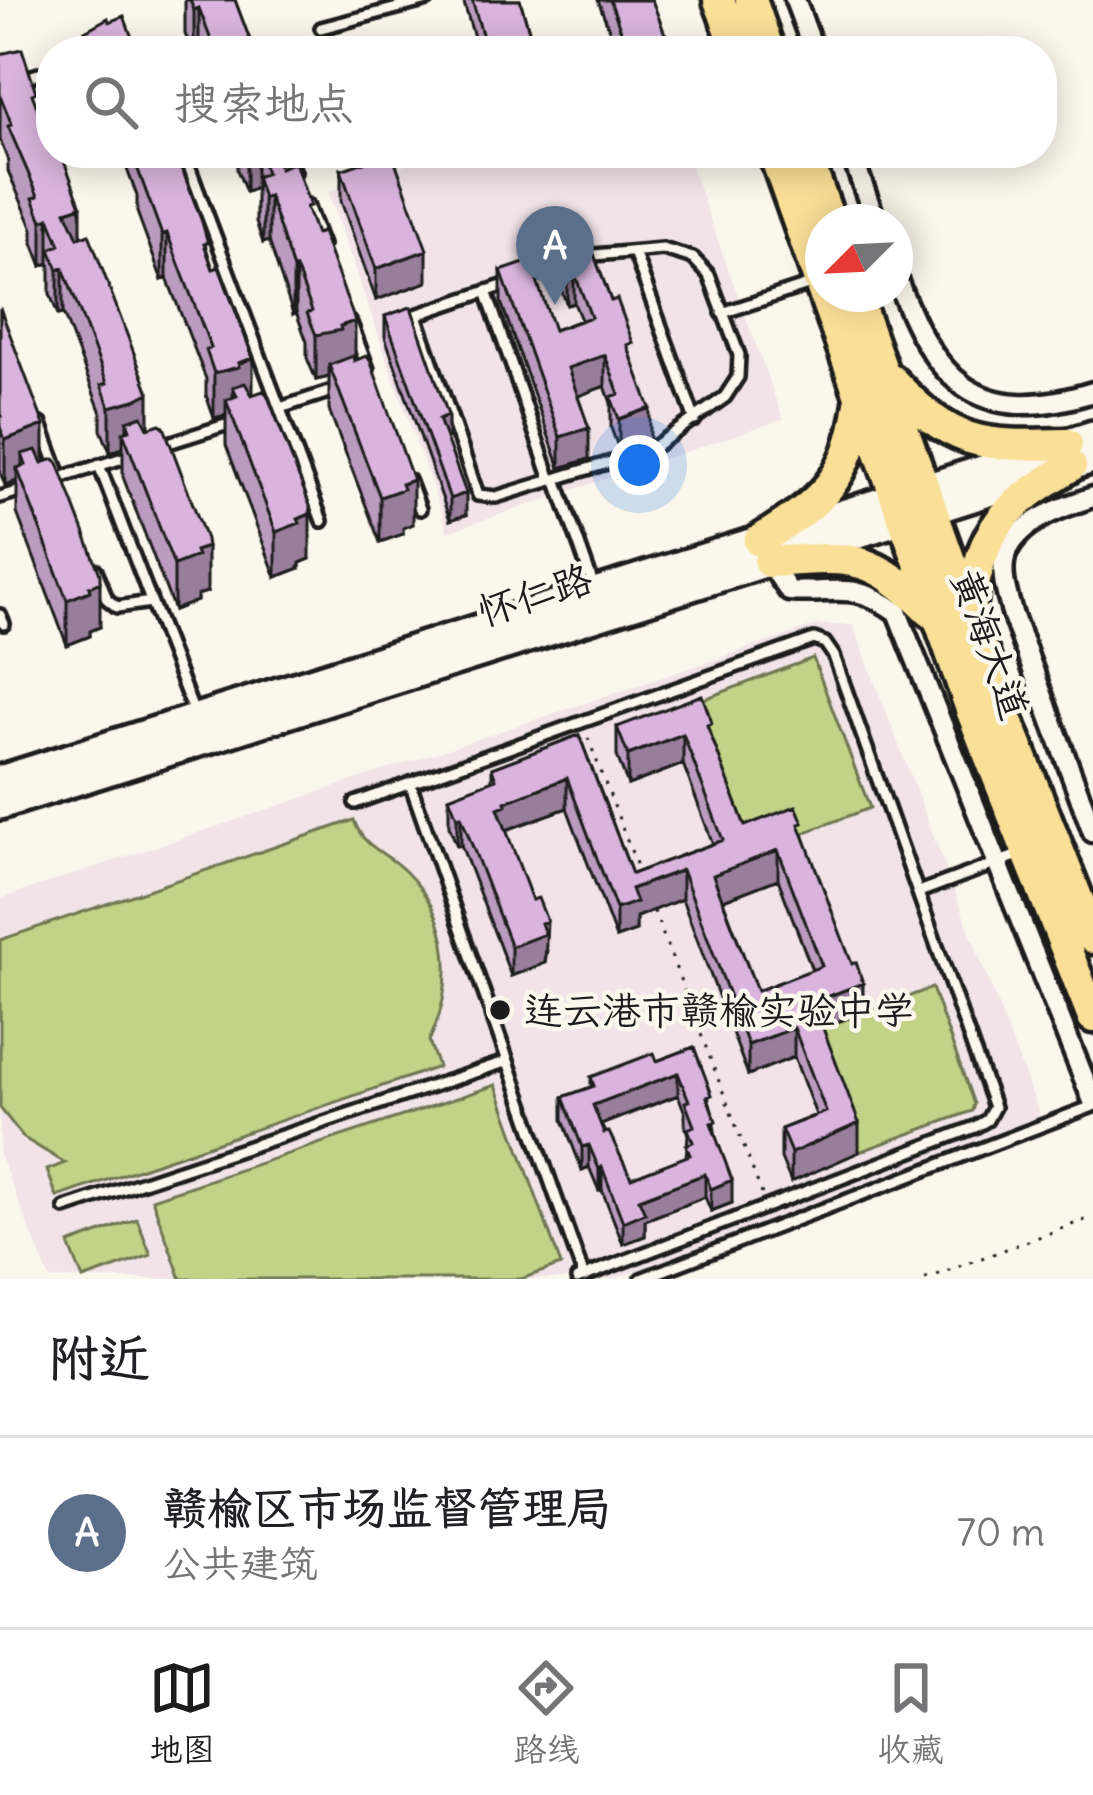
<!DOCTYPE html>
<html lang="zh">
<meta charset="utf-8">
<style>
:root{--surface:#fff;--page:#f2f2f2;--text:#202124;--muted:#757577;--line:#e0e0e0;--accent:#1c1c1c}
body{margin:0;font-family:Delius,"LXGW WenKai TC",sans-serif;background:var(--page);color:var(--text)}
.compass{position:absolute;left:805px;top:204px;width:108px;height:108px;border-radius:50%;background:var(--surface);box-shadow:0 6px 30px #0003;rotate:246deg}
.you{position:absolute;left:639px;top:465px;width:42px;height:42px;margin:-30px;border:9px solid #fff;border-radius:50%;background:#1a73e8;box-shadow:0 0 0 18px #1a73e833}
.badge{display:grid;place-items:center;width:78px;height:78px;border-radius:50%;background:var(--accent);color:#fff;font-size:39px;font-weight:700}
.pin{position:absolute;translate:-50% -99px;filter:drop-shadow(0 3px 6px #0008)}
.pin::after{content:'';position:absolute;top:63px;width:42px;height:36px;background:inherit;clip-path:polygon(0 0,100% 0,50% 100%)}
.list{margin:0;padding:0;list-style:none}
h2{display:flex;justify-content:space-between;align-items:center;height:156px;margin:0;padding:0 48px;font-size:51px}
h2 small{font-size:39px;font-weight:400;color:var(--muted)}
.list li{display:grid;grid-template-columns:78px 1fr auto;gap:36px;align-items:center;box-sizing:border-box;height:192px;padding:0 48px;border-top:3px solid var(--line)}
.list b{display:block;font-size:45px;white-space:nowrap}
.list p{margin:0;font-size:39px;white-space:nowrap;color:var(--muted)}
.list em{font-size:39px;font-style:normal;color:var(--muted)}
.icon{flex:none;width:66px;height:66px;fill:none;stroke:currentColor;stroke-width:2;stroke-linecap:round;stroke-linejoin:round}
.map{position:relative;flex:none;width:1093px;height:1279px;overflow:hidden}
.search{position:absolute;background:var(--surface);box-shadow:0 6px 30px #0003;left:36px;right:36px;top:36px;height:132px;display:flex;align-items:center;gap:30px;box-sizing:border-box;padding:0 42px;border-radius:48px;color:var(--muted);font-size:45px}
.sheet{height:348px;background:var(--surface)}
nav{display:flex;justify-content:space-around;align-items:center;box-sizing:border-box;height:168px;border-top:3px solid var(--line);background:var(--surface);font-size:33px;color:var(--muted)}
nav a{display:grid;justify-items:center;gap:6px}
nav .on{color:var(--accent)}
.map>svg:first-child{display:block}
.built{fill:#f1e3e8}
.green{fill:#c2d287;stroke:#6f7752;stroke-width:3}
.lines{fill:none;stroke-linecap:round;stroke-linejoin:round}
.lane-casing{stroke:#1c1c1c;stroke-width:18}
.street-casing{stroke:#1c1c1c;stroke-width:27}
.secondary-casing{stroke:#1c1c1c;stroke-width:36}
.primary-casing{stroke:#1c1c1c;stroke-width:39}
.path{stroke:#1c1c1c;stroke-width:3;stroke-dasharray:3 9;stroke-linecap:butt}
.lane{stroke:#fbf7ec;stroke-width:9}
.street{stroke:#fbf7ec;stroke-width:18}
.secondary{stroke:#fbf7ec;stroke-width:27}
.primary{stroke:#fadf96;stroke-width:30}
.wall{fill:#bb9bbf;stroke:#1c1c1c;stroke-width:3;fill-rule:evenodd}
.shaded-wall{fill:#997e9b;stroke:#1c1c1c;stroke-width:3}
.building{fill:#dab4de;stroke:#1c1c1c;stroke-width:3;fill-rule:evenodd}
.poi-dot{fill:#1c1c1c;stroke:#fbf7ec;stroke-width:4.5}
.labels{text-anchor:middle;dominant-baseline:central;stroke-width:9;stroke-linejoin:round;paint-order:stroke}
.street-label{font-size:39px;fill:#1c1c1c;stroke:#fbf7ec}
.poi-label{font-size:39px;fill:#1c1c1c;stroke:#fbf7ec;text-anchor:start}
</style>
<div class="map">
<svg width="1093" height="1279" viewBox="0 0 1093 1279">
<rect width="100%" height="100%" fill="#fbf7ec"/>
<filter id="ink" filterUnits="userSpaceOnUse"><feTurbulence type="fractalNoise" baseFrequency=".00833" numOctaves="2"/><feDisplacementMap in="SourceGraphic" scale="24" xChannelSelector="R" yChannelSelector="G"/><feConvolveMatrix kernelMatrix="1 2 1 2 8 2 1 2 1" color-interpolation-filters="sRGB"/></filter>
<g filter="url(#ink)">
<!-- built -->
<path class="built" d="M440,153H686L783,419L448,532L328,192Z
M818,625H853L1042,1121L614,1279H50L0,1156V899Z"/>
<!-- green -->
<path class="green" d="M813,658L870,808L745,855L688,705Z
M354,820C364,850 385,850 406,872C453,918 456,984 429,1041L438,1067L57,1197L47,1170L65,1163L24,1138L0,1108V940Z
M932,988L974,1104L972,1111L859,1152L813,1031Z
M496,1085L561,1265L521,1279H181L152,1199Z
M137,1219L151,1255L83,1279L69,1244Z"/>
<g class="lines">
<defs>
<path id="lane" d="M321,28L428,0
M0,86L51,70
M184,153L322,521
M288,153L295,172
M307,205L322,245
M663,249L693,258L709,275L739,355L738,377L725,397L650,450L496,497L478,495L416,315L594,255Z
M634,252L695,420
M486,291L551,480
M722,313L814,283
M351,323L368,369
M280,408L338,389
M41,424L58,470
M159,446L235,422
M99,465L194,713
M57,479L132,455
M556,479L594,587
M409,480L420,509
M0,497L23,490
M96,570L107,599L117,607L151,602
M0,615L4,624
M410,783L584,1277
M355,803L814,639L825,643L834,656L994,1107L987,1120L975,1127L577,1279
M919,892L1021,854
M65,1208L508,1061
M641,1279L1093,1106"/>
<path id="street" d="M795,0L814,51
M851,153L876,222
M895,274C933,379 975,429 1093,392
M1093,497C1062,507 1016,522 1005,557C1000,576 1008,598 1013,616L1093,832
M769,562L789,591C837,595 851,579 897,612L1093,1101"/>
<path id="secondary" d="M0,780L1093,435
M0,805L1093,459"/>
<path id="primary" d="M719,0L738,51
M751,0L769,51
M774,153L823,291
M805,153L830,222
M824,294L972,712L1093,1017
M855,294L1000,702L1093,938
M891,380C952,446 980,447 1067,444
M759,541C822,501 849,481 860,403
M769,562C851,557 869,551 931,612
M970,607C983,525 1003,508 1071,466"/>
</defs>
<!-- lane casing -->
<use href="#lane" class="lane-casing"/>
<!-- street casing -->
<use href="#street" class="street-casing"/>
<!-- secondary casing -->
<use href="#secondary" class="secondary-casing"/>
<!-- primary casing -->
<use href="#primary" class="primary-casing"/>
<!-- path -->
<path class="path" d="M588,738L640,874
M654,911L762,1194
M925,1279L1093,1217"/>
<!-- lane -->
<use href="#lane" class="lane"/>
<!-- street -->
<use href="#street" class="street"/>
<!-- secondary -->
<use href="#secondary" class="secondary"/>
<!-- primary -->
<use href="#primary" class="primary"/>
</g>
<!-- wall -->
<path class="wall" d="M185,0H235L254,51H192L185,34Z
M463,0H520L535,51H478Z
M598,0H652L665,51H617Z
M109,22L137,51H85V31Z
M0,54L36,105L207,592L197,595V601L174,610L123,477V448L110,452L101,430V413L84,368L63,313L58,315L50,294V266L49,263L42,266L33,243V229L8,171V161L0,140Z
M121,153H176L253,395L310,559L300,563V568L276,577L226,445V415L214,418L206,395V379L167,278L162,280L137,212V196Z
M237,153H285V166L310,217L355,361L413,524L403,528V534L380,542L329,410V377L316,380L307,358V342L296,312L293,314L269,241L263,243L256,222V188L246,192L237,170Z
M341,170L427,282L376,300L341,201Z
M589,241L633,361L650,439L619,450L611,428V403L605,386L577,396L589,459L560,468L501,302V271L554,330L581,320L574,303L567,305L559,284V252Z
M0,308L44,463L100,627L90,631V636L67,645L17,513V481L5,485L0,472Z
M385,316L448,437L446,438L466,515L450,520L385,337Z
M617,727L712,739L745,826L803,834L863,1012L822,1027L859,1152L791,1182L781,1158V1129L816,1115L794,1057L748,1075L682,899L636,917V931L616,938L567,808L506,830L547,950L545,963L511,976L461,845L457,846L449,826V797L492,781V768L579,735L632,874L713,844L683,764L628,785L617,756ZM778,879L812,970L757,991L723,900Z
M694,1047L712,1110L716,1138L732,1203L711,1211L705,1197L645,1220V1236L623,1244L602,1190L599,1191L589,1167L582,1170L563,1120V1097L591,1087V1077L657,1061ZM678,1095L685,1113V1125L688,1135L686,1157L631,1178L601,1125Z"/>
<!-- shaded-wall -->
<path class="shaded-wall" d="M199,8V51H194V10Z
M665,34V51H627V48Z
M246,153H256V188L246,192Z
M269,153H285V177Z
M269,196V241L263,243V198Z
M81,206V250L66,211Z
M49,218V263L42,266V221Z
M167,233V278L162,280V235Z
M427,250V282L376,300V269Z
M63,268V313L58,315V270Z
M296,268V312L293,314V269Z
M574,272V303L567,305V274Z
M355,321V365H329V377L316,380V335Z
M605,355V386L568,400V368Z
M253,358V403L237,396L233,387V413L226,400V415L214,418V373Z
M149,393V437L130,430L127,421V442L123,432V448L110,452V407Z
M650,408V439L619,450V419Z
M448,415V437L439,440V419Z
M44,425V470L26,465L22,454V479L17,468V481L5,485V440Z
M589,428V459L560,468V437Z
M413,480V524L403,528V534L380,542V497L401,484Z
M466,493V515L450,520V499Z
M310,514V559L300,563V568L276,577V532L298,519Z
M207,547V592L197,595V601L174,610V565L195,551Z
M100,582V627L90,631V636L67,645V600L89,587Z
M683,734V764L628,785V755Z
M567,778V808L506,830L498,808L505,802Z
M461,816V845L457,846V817Z
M778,850V879L713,904V875Z
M682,870V899L636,917V931L616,938V909L631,889Z
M547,921L545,963L511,976V947L541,923Z
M863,983V1012L813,1031V1002Z
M794,1028V1057L748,1075V1045Z
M678,1073V1095L593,1127V1105Z
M859,1123V1152L791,1182V1153Z
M589,1145V1167L582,1170V1147Z
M602,1167V1190L599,1191V1169Z
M705,1174V1197L645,1220V1236L623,1244V1222L639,1199Z
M732,1180V1203L711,1211V1189Z"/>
<!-- building -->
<path class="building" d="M190,0H235L254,51H215L199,8L194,10Z
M472,0H520L535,51H487Z
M610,0H652L665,34L627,48Z
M124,16L137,51H93L85,31L108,18L109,22Z
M22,49L36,92L32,94L42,120L47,118L51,128V153H61L81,206L66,211L78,238L89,234L149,393L135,400L110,407L101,385L107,383L84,323L63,268L58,270L50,249L60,245L49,218L42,221L33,198L38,196L8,126L12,125L0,95V54Z
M138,153H176L202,222L208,243L204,244L213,269L219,267L253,358L238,363L239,367L214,373L206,350L211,348L167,233L162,235L137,167L142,165Z
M260,153H274L280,168L295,162L310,206L306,207L316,234L322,232L355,321L340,326L341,330L316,335L307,313L312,311L296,268L293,269L269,196L263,198L256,177L266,173Z
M389,153H392L427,250L376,269L341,170Z
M589,241L611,301L617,299L633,343L627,345L650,408L619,419L611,397L619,394L605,355L568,368L589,428L560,437L501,271L530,261L554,330L591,317L574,272L567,274L559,252Z
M411,307L448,415L439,419L466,493L450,499L385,316Z
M0,308L44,425L5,440L0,427V416H2L0,411Z
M353,356L354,361L366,356L370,360L413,480L401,484L403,489L380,497L329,365Z
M245,383L252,395L263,391L267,394L310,506V514L298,519L300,523L276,532L226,400L237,396L233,387Z
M142,416L148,428L160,424L164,427L206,539L207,547L195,551L197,556L174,565L123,432L130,430L127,421Z
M36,450L42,463L54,459L58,463L100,574V582L89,587L90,591L67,600L17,468L26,465L22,454Z
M702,695L712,723L707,725L745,826L796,806L803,823L799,824L852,964L856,962L863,983L813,1002L859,1123L791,1153L781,1129L826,1112L794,1028L748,1045L682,870L631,889L636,902L616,909L567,778L505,802L506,805L498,808L532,900L538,898L547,921L541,923L545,934L511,947L461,816L457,817L449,797L496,779L492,768L579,735L632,874L723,840L683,734L628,755L617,727ZM778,850L822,966L757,991L713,875Z
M694,1047L712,1095L707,1097L716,1121L711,1123L732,1180L711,1189L705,1174L639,1199L645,1213L623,1222L602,1167L599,1169L589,1145L582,1147L563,1097L594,1086L591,1077L654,1053L657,1061ZM678,1073L689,1101L685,1102L694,1126L688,1129L693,1142L686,1145L690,1155L631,1178L609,1132L604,1133L593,1105Z"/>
</g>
<!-- markers -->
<circle class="poi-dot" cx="500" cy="1010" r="12"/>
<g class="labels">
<!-- street labels -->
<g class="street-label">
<text transform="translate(535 595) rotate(-18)">怀仁路</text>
<text transform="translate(990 644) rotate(70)">黄海大道</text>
</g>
<!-- poi labels -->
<g class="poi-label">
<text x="524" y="1010">连云港市赣榆实验中学</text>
</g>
</g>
</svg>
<svg class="compass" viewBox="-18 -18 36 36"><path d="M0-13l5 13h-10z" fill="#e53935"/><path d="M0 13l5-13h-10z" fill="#757577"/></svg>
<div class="you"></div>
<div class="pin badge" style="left:555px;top:305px;background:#5c6f8a">A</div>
<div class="search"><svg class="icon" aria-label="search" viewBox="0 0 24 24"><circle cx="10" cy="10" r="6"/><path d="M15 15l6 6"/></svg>搜索地点</div>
</div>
<section class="sheet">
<h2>附近<small></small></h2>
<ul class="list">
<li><span class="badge" style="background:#5c6f8a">A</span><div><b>赣榆区市场监督管理局</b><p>公共建筑</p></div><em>70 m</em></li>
</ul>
</section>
<nav>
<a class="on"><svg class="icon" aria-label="map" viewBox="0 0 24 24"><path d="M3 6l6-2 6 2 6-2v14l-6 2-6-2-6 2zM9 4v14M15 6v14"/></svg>地图</a>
<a><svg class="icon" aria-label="directions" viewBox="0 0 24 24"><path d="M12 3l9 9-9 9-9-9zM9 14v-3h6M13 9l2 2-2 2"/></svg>路线</a>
<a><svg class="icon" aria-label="saved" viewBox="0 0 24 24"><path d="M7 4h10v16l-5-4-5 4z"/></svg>收藏</a>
</nav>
